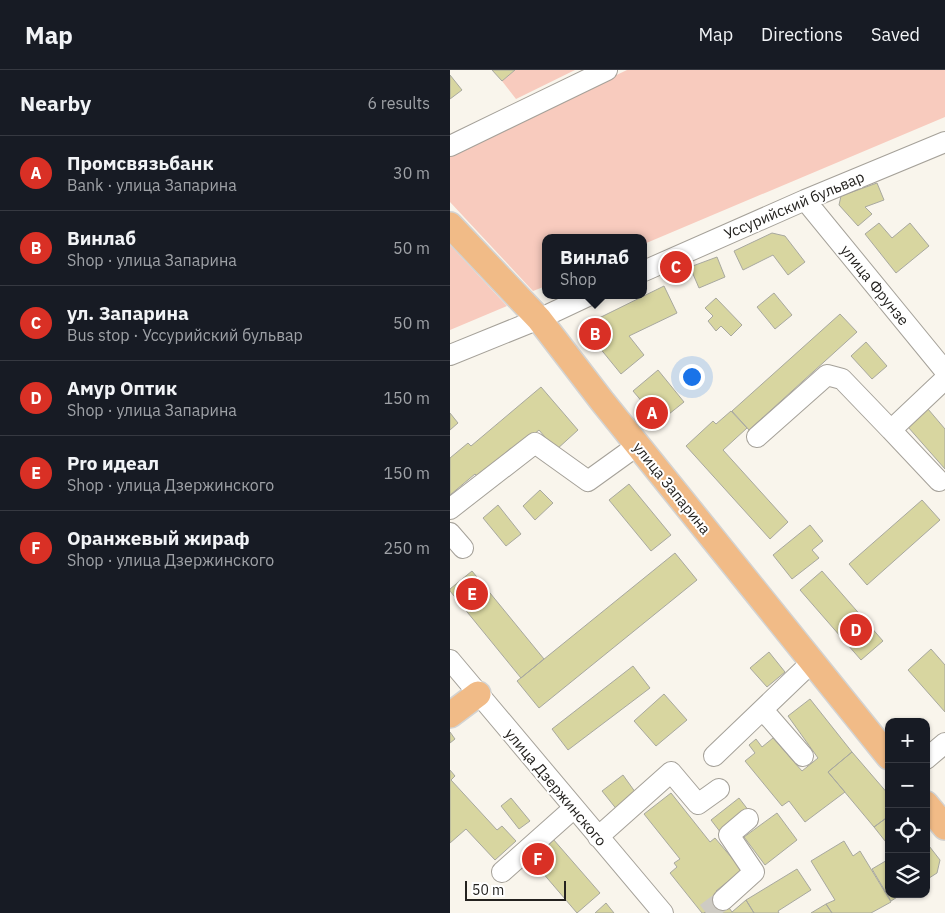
<!DOCTYPE html>
<meta charset="utf-8">
<style>
:root{--surface:#171b24;--page:#20242c;--text:#f1f3f6;--muted:#9ea1a6;--line:#363941;--accent:#d93025}
body{margin:0;font-family:"IBM Plex Sans",sans-serif;background:var(--page);color:var(--text)}
.controls{position:absolute;right:15px;bottom:15px;display:grid;overflow:hidden;border-radius:10px;box-shadow:0 1px 4px #0004}
.controls button{width:45px;height:45px;display:grid;place-items:center;padding:0;border:0;border-bottom:1px solid var(--line);background:var(--surface);color:var(--text);font:25px sans-serif}
.scale{position:absolute;left:15px;bottom:12px;width:101px;box-sizing:border-box;padding-left:5px;border:2px solid #24221f;border-top:0;font-size:14px;line-height:18px;white-space:nowrap;color:#24221f;-webkit-text-stroke:4px #fff;paint-order:stroke}
.you{position:absolute;left:241px;top:306px;width:18px;height:18px;margin:-12px;border:4px solid #fff;border-radius:50%;background:#1a73e8;box-shadow:0 0 0 8px #1a73e833}
.badge{display:grid;place-items:center;width:32px;height:32px;border-radius:50%;background:var(--accent);color:#fff;font-size:16px;font-weight:700}
.pin{position:absolute;translate:-50% -50%;border:2px solid #fff;box-shadow:0 1px 5px #0006}
.popup{position:absolute;left:92px;top:164px;width:105px;height:65px;box-sizing:border-box;display:grid;place-content:center;border-radius:10px;background:var(--surface);filter:drop-shadow(0 1px 4px #0005);font-size:16px;white-space:nowrap;color:var(--muted)}
.popup b{font-size:19px;color:var(--text)}
.popup::after{content:'';position:absolute;left:50%;top:100%;margin-left:-10px;border:10px solid transparent;border-top-color:var(--surface)}
.list{margin:0;padding:0;list-style:none}
h2{display:flex;justify-content:space-between;align-items:center;height:65px;margin:0;padding:0 20px;font-size:21px}
h2 small{font-size:16px;font-weight:400;color:var(--muted)}
.list li{display:grid;grid-template-columns:32px 1fr auto;gap:15px;align-items:center;box-sizing:border-box;height:75px;padding:0 20px;border-top:1px solid var(--line)}
.list b{display:block;font-size:19px;white-space:nowrap}
.list p{margin:0;font-size:16px;white-space:nowrap;color:var(--muted)}
.list em{font-size:16px;font-style:normal;color:var(--muted)}
.icon{flex:none;width:28px;height:28px;fill:none;stroke:currentColor;stroke-width:2;stroke-linecap:round;stroke-linejoin:round}
.map{position:relative;flex:none;width:495px;height:843px;overflow:hidden}
header{display:flex;align-items:center;gap:30px;box-sizing:border-box;height:70px;padding:0 25px;background:var(--surface);border-bottom:1px solid var(--line)}
header strong{font-size:24px}
nav{display:flex;gap:28px;margin-inline-start:auto;font-size:18px}
main{display:flex}
aside{flex:1;background:var(--surface)}
.map>svg:first-child{display:block}
.green{fill:#f8cbbe}
.building{fill:#d8d6a0;stroke:#a8a89f}
.lines{fill:none;stroke-linecap:round;stroke-linejoin:round}
.minor-tunnel{stroke:#cecbc3;stroke-width:20;stroke-dasharray:20 10;stroke-linecap:butt}
.minor-casing{stroke:#a5a199;stroke-width:22}
.major-casing{stroke:#d3d3d2;stroke-width:28}
.minor{stroke:#fff;stroke-width:20}
.major{stroke:#f1bb87;stroke-width:25}
.labels{text-anchor:middle;dominant-baseline:central;stroke-width:4;stroke-linejoin:round;paint-order:stroke}
.street-label{font-size:15px;fill:#24221f;stroke:#fff}
</style>
<header>
<strong>Map</strong>
<nav><a>Map</a><a>Directions</a><a>Saved</a></nav>
</header>
<main>
<aside>
<h2>Nearby<small>6 results</small></h2>
<ul class="list">
<li><span class="badge">A</span><div><b>Промсвязьбанк</b><p>Bank · улица Запарина</p></div><em>30 m</em></li>
<li><span class="badge">B</span><div><b>Винлаб</b><p>Shop · улица Запарина</p></div><em>50 m</em></li>
<li><span class="badge">C</span><div><b>ул. Запарина</b><p>Bus stop · Уссурийский бульвар</p></div><em>50 m</em></li>
<li><span class="badge">D</span><div><b>Амур Оптик</b><p>Shop · улица Запарина</p></div><em>150 m</em></li>
<li><span class="badge">E</span><div><b>Pro идеал</b><p>Shop · улица Дзержинского</p></div><em>150 m</em></li>
<li><span class="badge">F</span><div><b>Оранжевый жираф</b><p>Shop · улица Дзержинского</p></div><em>250 m</em></li>
</ul>
</aside>
<div class="map">
<svg width="495" height="843" viewBox="0 0 495 843">
<rect width="100%" height="100%" fill="#f9f5ec"/>
<!-- green -->
<path class="green" d="M65,0H125L66,29L52,11Z
M177,0H495V47L194,174V168H96V216L83,221L0,132V84Z
M0,175L57,236L0,260Z"/>
<!-- building -->
<path class="building" d="M42,0H65L52,11Z
M0,5L12,20L0,29Z
M427,113L434,130L415,137L422,144L408,156L389,135L391,126Z
M429,153L442,168L460,153L479,176L446,203L415,164Z
M322,163L335,166L355,192L338,205L323,185L293,200L284,181Z
M267,187L275,207L249,218L240,197Z
M214,216L227,243L179,266L194,285L171,304L140,266L145,250Z
M324,223L342,245L325,259L307,237Z
M266,228L292,255L281,266L271,256L266,261L258,251L263,246L255,238Z
M390,244L407,262L299,360L282,341Z
M416,272L437,296L422,309L401,286Z
M208,300L234,332L209,352L183,321Z
M91,317L128,360L106,380L89,360L64,381L61,378L28,407L25,404L0,425V388L18,373L21,376Z
M478,339L495,359V399L458,357Z
M281,341L297,358L273,380L338,452L320,469L236,376L263,351L266,354Z
M0,343L8,353L0,360Z
M179,414L221,465L201,481L159,430Z
M90,420L103,433L85,450L73,436Z
M472,430L490,450L417,515L399,494Z
M48,435L71,464L56,476L33,448Z
M360,455L373,471L362,480L369,488L342,509L323,485Z
M225,483L247,510L89,638L67,611Z
M22,501L94,589L71,608L0,521V519Z
M372,501L433,571L411,590L350,520Z
M481,579L495,595V642L458,600Z
M319,582L335,602L317,617L300,598Z
M183,596L200,618L118,680L102,659Z
M214,624L237,650L206,676L184,651Z
M360,629L402,682L378,702L395,722L355,752L339,731L332,736L295,691L305,683L299,675L306,669L312,677L323,668L352,701L368,688L338,646Z
M0,662L5,669L0,673Z
M402,682L439,725V746L424,757L378,702Z
M0,700L5,706L1,710L47,760L52,756L66,771L45,790L16,759L0,773Z
M173,705L188,726L168,741L152,721Z
M221,723L260,772L265,768L292,800L266,821L272,828L254,843H252L220,803L227,797L224,793L230,789L194,744Z
M61,728L80,751L69,759L51,736Z
M289,728L299,741L271,763L261,750Z
M327,743L347,770L315,795L294,767Z
M439,746V776L424,757Z
M103,769L150,823L127,843L80,788Z
M394,771L403,786L410,781L441,832L421,843H382L376,834L385,830L361,791Z
M476,772L490,790L487,803L476,810Z
M439,789V824H452L441,831L422,799Z
M347,799L361,820L328,841L329,843H304L296,830Z
M272,828L282,842L296,830L304,843H254Z
M156,833L164,843H145Z
M376,834L382,843H361Z"/>
<g class="lines">
<!-- minor-tunnel -->
<path class="minor-tunnel" d="M256,843L273,830"/>
<defs>
<path id="minor" d="M0,76L157,0
M355,130L495,301
M194,201L355,130L495,72
M0,285L89,249L140,225
M307,367L377,305L392,309L441,360
M489,411L441,360L495,309
M0,439L85,373L138,411L188,375
M0,463L13,478
M0,590L213,843
M313,640L353,686
M264,686L362,592
M476,689L495,673
M148,767L221,702L248,734L269,719
M52,802L124,738
M273,830L304,802L279,765L298,749"/>
<path id="major" d="M0,155L89,249L152,331L439,687
M0,645L28,624
M476,734L495,757"/>
</defs>
<!-- minor casing -->
<use href="#minor" class="minor-casing"/>
<!-- major casing -->
<use href="#major" class="major-casing"/>
<!-- minor -->
<use href="#minor" class="minor"/>
<!-- major -->
<use href="#major" class="major"/>
</g>
<g class="labels">
<!-- street labels -->
<g class="street-label">
<text transform="translate(344 135) rotate(-23)">Уссурийский бульвар</text>
<text transform="translate(425 215) rotate(51)">улица Фрунзе</text>
<text transform="translate(222 418) rotate(51)">улица Запарина</text>
<text transform="translate(106 717) rotate(50)">улица Дзержинского</text>
</g>
</g>
</svg>
<div class="controls">
<button>+</button>
<button>−</button>
<button><svg class="icon" aria-label="locate" viewBox="0 0 24 24"><circle cx="12" cy="12" r="6"/><path d="M12 2v4M12 18v4M2 12h4M18 12h4"/></svg></button>
<button><svg class="icon" aria-label="layers" viewBox="0 0 24 24"><path d="M12 4l9 5-9 5-9-5zM3 14l9 5 9-5"/></svg></button>
</div>
<div class="scale">50 m</div>
<div class="you"></div>
<div class="pin badge" style="left:202px;top:343px">A</div>
<div class="pin badge" style="left:145px;top:264px">B</div>
<div class="popup"><b>Винлаб</b>Shop</div>
<div class="pin badge" style="left:226px;top:197px">C</div>
<div class="pin badge" style="left:406px;top:560px">D</div>
<div class="pin badge" style="left:22px;top:524px">E</div>
<div class="pin badge" style="left:88px;top:789px">F</div>
</div>
</main>
